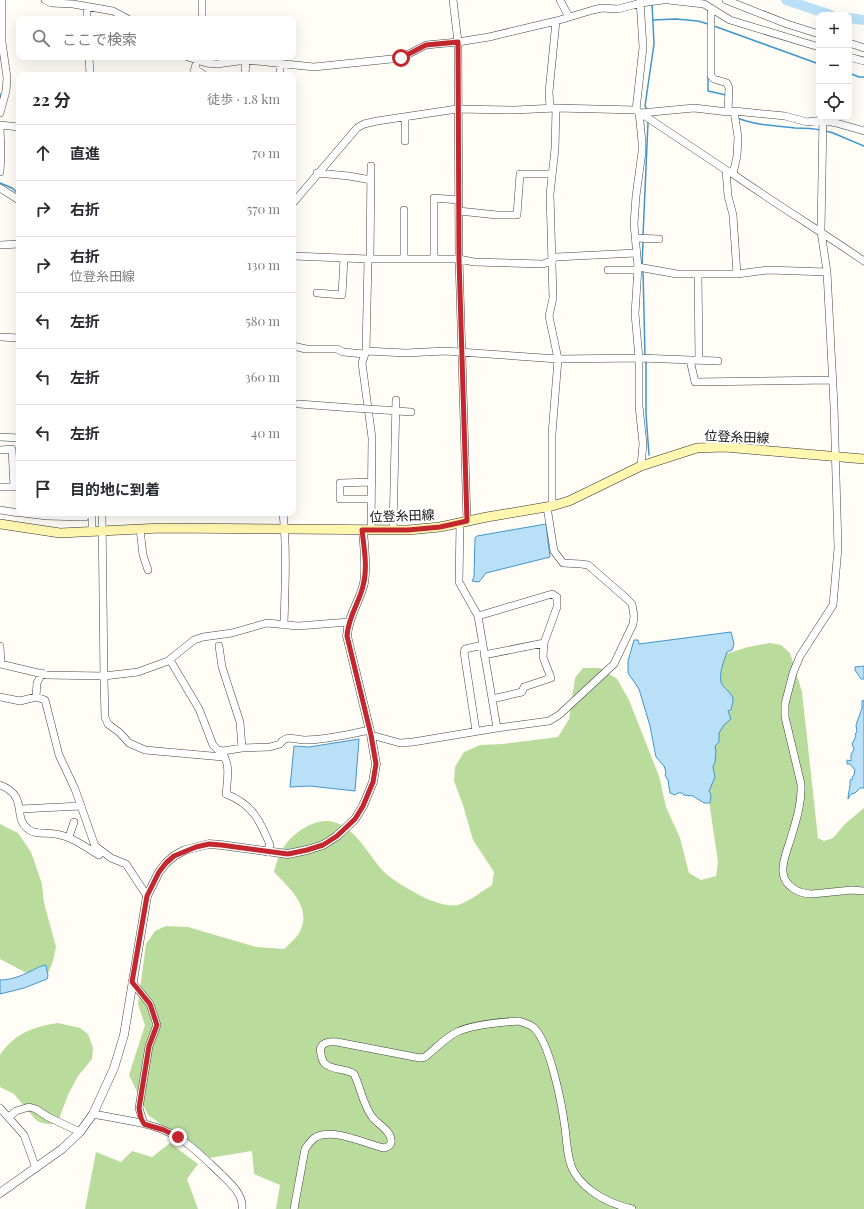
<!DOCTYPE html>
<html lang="ja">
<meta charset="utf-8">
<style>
:root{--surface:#fff;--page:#f7f7f7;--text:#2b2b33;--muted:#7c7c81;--line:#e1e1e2}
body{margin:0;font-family:"Playfair Display","Noto Sans JP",serif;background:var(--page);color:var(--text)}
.controls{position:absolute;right:12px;top:12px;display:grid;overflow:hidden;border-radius:8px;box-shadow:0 4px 16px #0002}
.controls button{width:36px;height:36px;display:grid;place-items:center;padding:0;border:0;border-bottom:1px solid var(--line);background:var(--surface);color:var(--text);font:20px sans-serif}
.stop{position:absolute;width:12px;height:12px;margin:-9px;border:3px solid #c4262e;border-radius:50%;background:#fff}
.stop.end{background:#c4262e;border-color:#fff;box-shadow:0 1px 4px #0008}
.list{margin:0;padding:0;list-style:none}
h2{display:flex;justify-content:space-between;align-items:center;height:52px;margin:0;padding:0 16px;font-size:17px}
h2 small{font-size:13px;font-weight:400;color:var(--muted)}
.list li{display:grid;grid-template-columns:26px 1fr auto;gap:12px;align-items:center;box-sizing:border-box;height:56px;padding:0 16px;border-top:1px solid var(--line)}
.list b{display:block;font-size:15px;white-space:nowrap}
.list p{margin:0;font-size:13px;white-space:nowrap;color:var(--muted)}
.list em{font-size:13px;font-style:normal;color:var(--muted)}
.icon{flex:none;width:22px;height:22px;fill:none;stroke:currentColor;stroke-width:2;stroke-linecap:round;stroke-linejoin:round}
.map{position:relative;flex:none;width:864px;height:1209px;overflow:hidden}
.search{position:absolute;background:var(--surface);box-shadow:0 4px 16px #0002;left:16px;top:16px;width:280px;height:44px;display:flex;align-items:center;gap:10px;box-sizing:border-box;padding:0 14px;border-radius:8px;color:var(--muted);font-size:15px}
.panel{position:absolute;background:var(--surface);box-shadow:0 4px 16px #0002;left:16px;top:72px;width:280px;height:444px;border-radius:8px}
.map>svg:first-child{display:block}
.forest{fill:#b9dc9c}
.water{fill:#b9e0f7;stroke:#3f96cf}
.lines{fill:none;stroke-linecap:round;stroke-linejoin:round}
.stream{stroke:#3f96cf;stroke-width:1.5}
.river{stroke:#b9e0f7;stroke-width:10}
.minor-casing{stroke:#444;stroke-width:8}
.tertiary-casing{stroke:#444;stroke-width:9}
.secondary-casing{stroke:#333;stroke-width:10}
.minor{stroke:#fff;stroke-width:7}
.tertiary{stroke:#fff;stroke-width:8}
.secondary{stroke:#fff6b0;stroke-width:9}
.minor-bridge-casing{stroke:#444;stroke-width:8;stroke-linecap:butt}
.minor-bridge{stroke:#fff;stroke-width:7}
.route{stroke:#c4262e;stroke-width:5}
.labels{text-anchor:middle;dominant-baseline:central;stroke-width:4;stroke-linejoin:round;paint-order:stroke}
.street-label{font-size:13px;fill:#111;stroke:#fff}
</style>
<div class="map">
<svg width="864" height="1209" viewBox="0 0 864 1209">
<rect width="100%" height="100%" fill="#fffdf5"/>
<!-- forest -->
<path class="forest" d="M770,643L781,645L790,653L802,692L818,838L824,841L833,838L845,824L864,808V1209H276L280,1185L254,1174L252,1151L209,1158L148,1115L129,1075L145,1025L138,1004L146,944L155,931L166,926L188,927L256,947L284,949C289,944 294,940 298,935C314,909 291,890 274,872C279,852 286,839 304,828C344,804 362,847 384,872C393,881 414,892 425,898C434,902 448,907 458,905C470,901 481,892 492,885L494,872L473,840L463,805L454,781L455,767L464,752L480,745L503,744L558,737L569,719L575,678L583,668H600L617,679L629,700L659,776L666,807L680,838L689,873L701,880L716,876L718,862L704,767L723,655L748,647Z
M0,824L18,833L31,852L42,884L44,903L56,947L53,961L47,976L36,978L0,959Z
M58,1023L80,1028L88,1034L93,1048L92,1059L78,1076L68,1095L59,1119L54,1124C47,1124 41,1124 36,1120L14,1094L0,1087V1055C15,1033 33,1027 58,1023Z
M170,1143L198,1164L187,1179L198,1209H85L96,1152L121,1162L132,1151L152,1157Z"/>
<!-- water -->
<path class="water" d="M546,524L550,557L486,573L479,582L472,581L474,577L475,538L477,536Z
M731,632L734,644L732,650L727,652C724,661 719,672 721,682C723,689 734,693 733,701C733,704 731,707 731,710L728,711L731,719L724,725L719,733V742L715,746L716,752L715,762L713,767L715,777L709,791L711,795L710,803H704L693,796L684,795L682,793H678L675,795L670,793L668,780L665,775L666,772L664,766L656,757L650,726L639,689L628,673V661L634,640H638L639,644Z
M864,666V679H861L855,670V667Z
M864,700V788H860L855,793L851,794L848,799C848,792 851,786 850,780L853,779L852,777L854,775L855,770L850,764H847V760L851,761V755L854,749L852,744L856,736L855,734L857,732L856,725L862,708V701Z
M359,739L355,791L310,786L290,787L294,746L309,747Z
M46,965L48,976L47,979L24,988L0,994V980C11,980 21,976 31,971C36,969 39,966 46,965Z"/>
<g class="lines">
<!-- stream -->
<path class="stream" d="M788,1V0
M653,20L676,19L698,21L708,24
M714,26L819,64
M849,73L859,77H864
M708,76V91L726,95
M0,94V100
M647,110L645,106L654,44L652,3
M737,118C755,125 776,126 795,128C804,128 812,128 820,130
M826,131L833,133L864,146
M0,183L12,188L19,194
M643,236L648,122
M642,266L643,242
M643,270L645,356
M646,362V414L649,455"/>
<!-- river -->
<path class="river" d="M786,0L831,15
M849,18L864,20"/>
<defs>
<path id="minor" d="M45,0L51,3L73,4L113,11L128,19
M453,0L458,42L459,259L467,521
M560,0L569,17
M668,0L704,4L730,20L819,47
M726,0L787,24L819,34
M711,8V76L714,79L727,83L729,88L728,112
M87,19V7
M202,19V0
M849,43L864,48
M89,57L90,75
M188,57L206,63L217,64L246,60L314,67L401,58L426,45L458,42L489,37L556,21L593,10L602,8L618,9L641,3L663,0
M849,57L864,61
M280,64V75
M195,69L204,75
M193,75L198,57
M245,75L246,60
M550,108L549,92L556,21
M636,110L643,47L640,0
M639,112L642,142V152L636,196L634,224L638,267L635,314L639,358V406L643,444L641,466
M0,113L6,91L7,78L2,42V0
M641,113L694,108L728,112L734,111L785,116L807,122L823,120L836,123L864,131
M405,117V141
M823,117L821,231L827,272L834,406L838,548L833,605L800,656L793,673L785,704V717L801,784C802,805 795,824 789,844C786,853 782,863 783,872C784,886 799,894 812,894L852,890L864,891
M0,125L19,127
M0,127L1,154L0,172
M726,170L728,196L733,215L737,274
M317,173L349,176L371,180
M733,174L737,156L738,137L734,111
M0,188L19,200
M293,203L357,128L364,124L377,121L457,109L515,110L556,108L636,110L726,170L733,174C776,204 820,231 864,261
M404,210V259
M459,211L497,215H517L520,174H552
M635,238L659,239
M0,245L19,244
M293,256L368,259H459L474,262L543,264L551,261L556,257L636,253
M368,259L366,351L362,363L372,438L371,530
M370,259L371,166
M434,259V198L458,200
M638,267L677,274H698L699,360
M608,270H638
M698,274H737L768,270L827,272
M317,293L342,295L344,258
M0,337L19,338
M293,346L306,349H337L343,352L364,354
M366,351L406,353L445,351L558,359L639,358L718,361
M690,360L695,382L832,380
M299,404L353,408
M384,410L411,412
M0,437L19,438
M0,450L12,449L14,487
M0,487H19
M371,499H340V483L372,482
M552,506V434L558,359L549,316L553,298L550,194L555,149L556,108
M0,510L19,513
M22,513L47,516L85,517V513
M102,513L104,679L105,717L108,724L120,733L129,743L145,750L223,757
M283,513C287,550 285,588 284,625
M140,529L143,555L148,570
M393,530L396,400
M92,531V513
M478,616L552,594L557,597V607L544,643L484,655
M0,646L1,664
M219,646L222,667L240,722L242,748
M170,660L199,709L213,745L218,750L223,751
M0,664L47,675L104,676L138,672L168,661L194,640L203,637L232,633L267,623L298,626L349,622
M0,697L20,701L36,697L45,700L59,755L75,789L95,846L111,858L126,864L147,896
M36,697L37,683L42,673
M492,699L522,692L524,687L551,678L543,657L544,643
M497,728L549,721L559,715L614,664L633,624L634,616L632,604L626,598L588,565L581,564L563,563L554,551L547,507
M476,731L464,652L465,649L483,645
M371,735L400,743L413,742L497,728L478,616L459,582L460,523
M0,785C29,796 12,817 28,829C34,835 47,832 55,834C71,836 85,847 99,855
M20,809L81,806
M69,837L74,822
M267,852L270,845C260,820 252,804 226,794C227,784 229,773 227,764C226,759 223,756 223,751L242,748L270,747L280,744C286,734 295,740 305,740C327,740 349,734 370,730
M132,982L150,1004L157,1025L149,1046L139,1108L144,1124
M0,1108L24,1135L36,1168
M93,1114C122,1120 154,1122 179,1138C195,1148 207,1161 221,1174C230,1183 244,1195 242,1209
M9,1117L16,1111L29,1107L36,1109L48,1117L80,1132
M294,1209L305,1149C308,1145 311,1140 316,1137C334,1128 366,1144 384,1148C388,1147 392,1145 391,1140C391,1131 378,1124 373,1118C363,1106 361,1088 354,1074C346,1068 332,1071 324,1063C323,1061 321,1057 321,1054C318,1043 328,1041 337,1042L420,1058L425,1057C435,1049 445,1038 457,1032C471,1025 503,1022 519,1021C524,1023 529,1024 533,1027C550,1041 562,1105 565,1128C567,1142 567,1160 574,1172C586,1192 610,1204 632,1209"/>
<path id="tertiary" d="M0,1193L62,1149L80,1132L93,1114L114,1068L124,1035L147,896L159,872L166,863L174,856L185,850L209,844L221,845L288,854L307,850L323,845L337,836L355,819L363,806L373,782L376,764L371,735L347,636C348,616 360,601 364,583C367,566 364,547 363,530"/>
<path id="secondary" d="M0,524L60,533L161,528L408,530L440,527L487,517L552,506L569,501L641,466L697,448L725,447L864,459"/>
</defs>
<!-- minor casing -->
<use href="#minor" class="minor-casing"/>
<!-- tertiary casing -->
<use href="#tertiary" class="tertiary-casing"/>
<!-- secondary casing -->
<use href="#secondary" class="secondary-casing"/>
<!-- minor -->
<use href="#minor" class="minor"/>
<!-- tertiary -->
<use href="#tertiary" class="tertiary"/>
<!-- secondary -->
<use href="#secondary" class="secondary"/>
<defs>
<path id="minor-bridge" d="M353,408L384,410"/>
</defs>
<!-- minor-bridge casing -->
<use href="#minor-bridge" class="minor-bridge-casing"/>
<!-- minor-bridge -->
<use href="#minor-bridge" class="minor-bridge"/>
</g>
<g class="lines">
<!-- route -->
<path class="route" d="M178,1137L164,1130L144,1124L141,1118L139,1108L149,1046L157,1025L150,1004L132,982L147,896L159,872L166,863L174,856L196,847L209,844L221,845L288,854L307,850L323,845L337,836L355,819L363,806L373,782L376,764L371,735L347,636C348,617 359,603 363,586C368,568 364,548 362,530H408L440,527L467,521L459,259L458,42L426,45L401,58"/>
</g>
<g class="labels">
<!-- street labels -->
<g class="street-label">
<text transform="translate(737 436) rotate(2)">位登糸田線</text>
<text transform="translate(402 515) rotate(-2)">位登糸田線</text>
</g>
</g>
</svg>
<div class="controls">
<button>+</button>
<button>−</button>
<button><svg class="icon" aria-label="locate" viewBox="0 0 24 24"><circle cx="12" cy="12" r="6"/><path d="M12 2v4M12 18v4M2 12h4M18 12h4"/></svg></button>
</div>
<div class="stop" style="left:401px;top:58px"></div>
<div class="stop end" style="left:178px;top:1137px"></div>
<div class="search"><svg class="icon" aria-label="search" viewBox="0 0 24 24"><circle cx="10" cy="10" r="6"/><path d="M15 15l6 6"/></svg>ここで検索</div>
<section class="panel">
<h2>22 分<small>徒歩 · 1.8 km</small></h2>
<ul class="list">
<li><svg class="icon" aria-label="ahead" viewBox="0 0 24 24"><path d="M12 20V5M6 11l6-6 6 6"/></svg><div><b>直進</b></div><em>70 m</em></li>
<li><svg class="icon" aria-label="right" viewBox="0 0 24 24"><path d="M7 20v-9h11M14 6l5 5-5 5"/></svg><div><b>右折</b></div><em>570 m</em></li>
<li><svg class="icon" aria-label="right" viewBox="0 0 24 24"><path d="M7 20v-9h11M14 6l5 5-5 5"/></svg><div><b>右折</b><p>位登糸田線</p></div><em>130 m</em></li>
<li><svg class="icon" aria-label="left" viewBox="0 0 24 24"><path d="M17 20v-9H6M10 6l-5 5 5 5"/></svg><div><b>左折</b></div><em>580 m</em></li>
<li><svg class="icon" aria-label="left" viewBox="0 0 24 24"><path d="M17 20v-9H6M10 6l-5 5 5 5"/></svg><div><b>左折</b></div><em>360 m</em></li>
<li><svg class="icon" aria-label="left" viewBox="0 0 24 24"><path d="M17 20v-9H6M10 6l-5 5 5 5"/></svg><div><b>左折</b></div><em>40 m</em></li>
<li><svg class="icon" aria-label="arrive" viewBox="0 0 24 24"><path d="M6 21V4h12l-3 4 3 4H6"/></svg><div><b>目的地に到着</b></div></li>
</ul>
</section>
</div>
